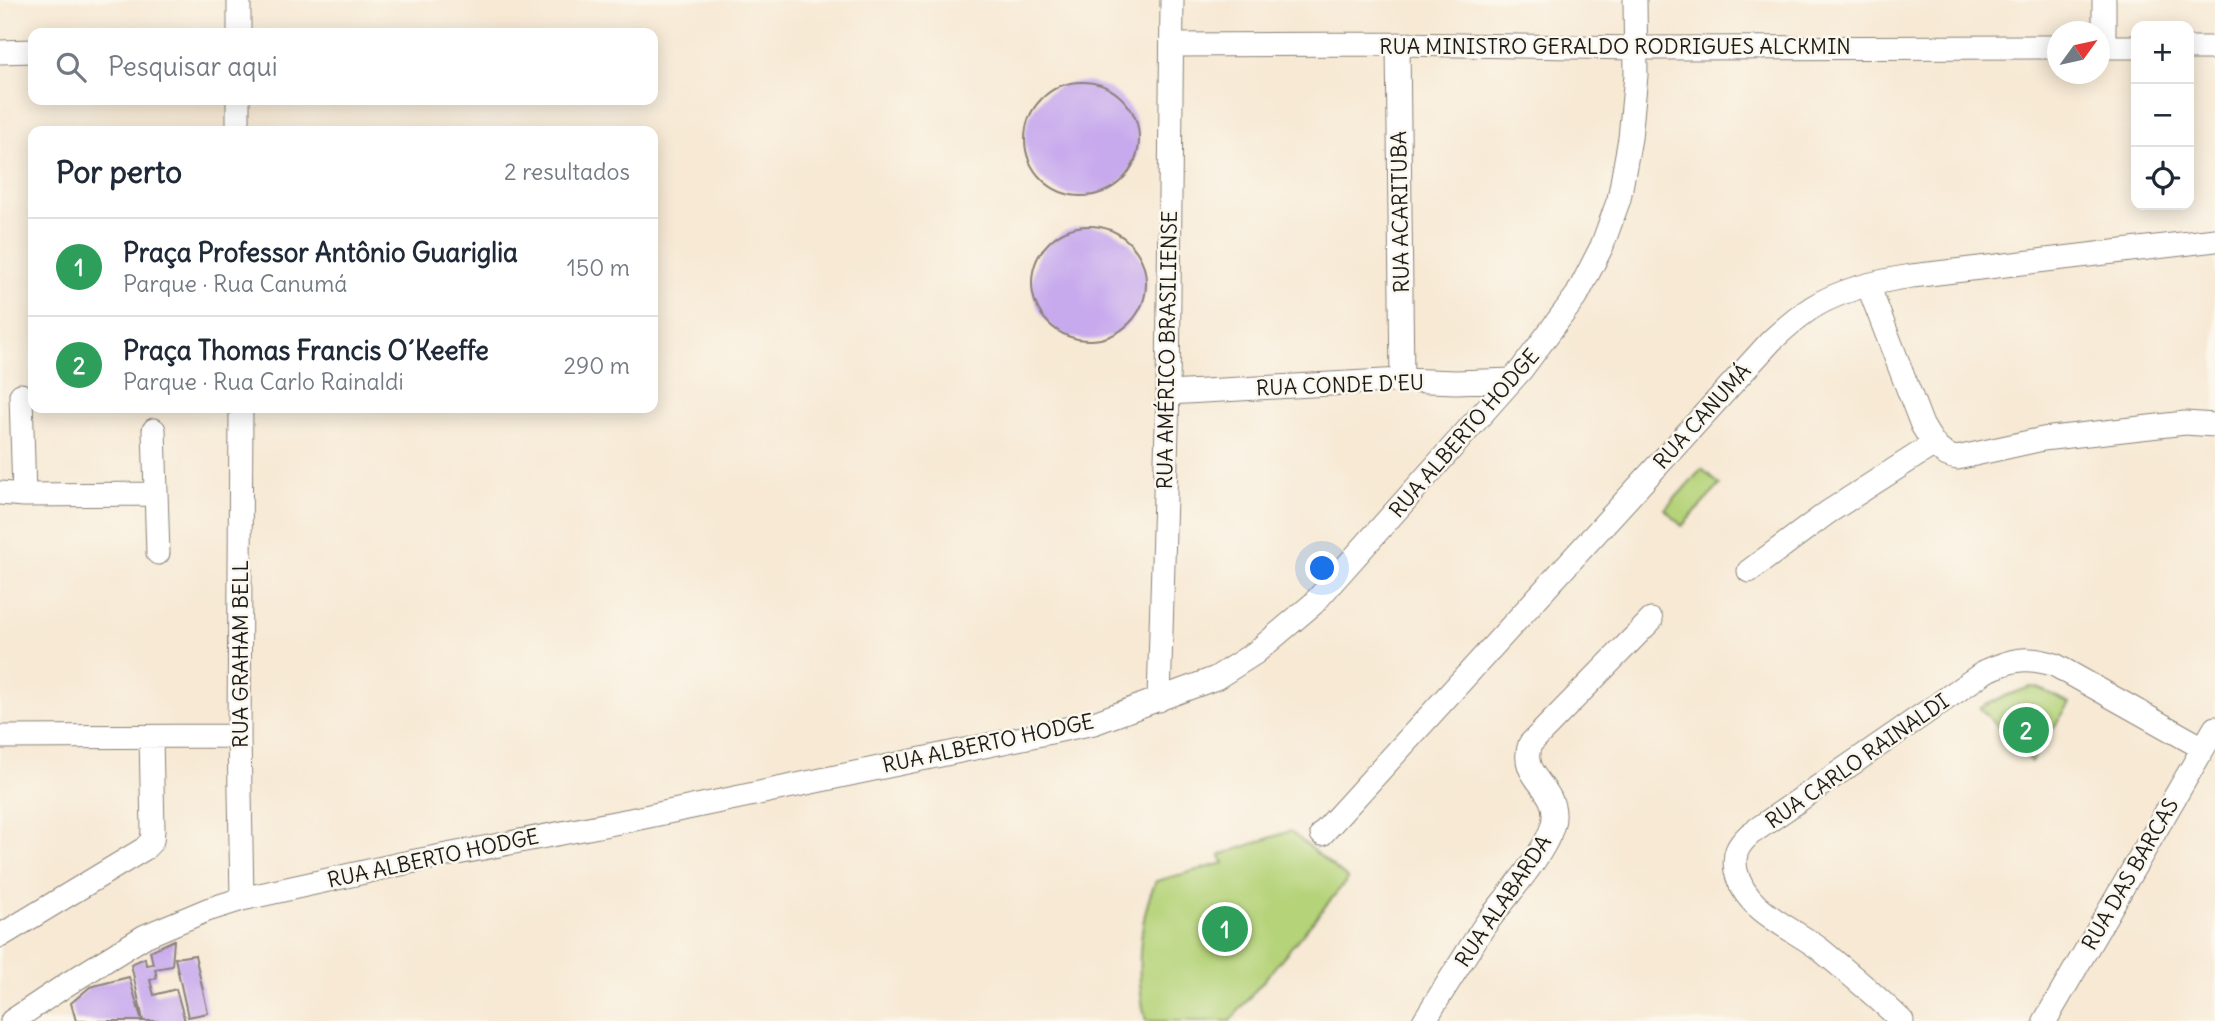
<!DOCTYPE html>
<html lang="pt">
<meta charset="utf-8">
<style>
:root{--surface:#fff;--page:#f2f2f3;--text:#1f2937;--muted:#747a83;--line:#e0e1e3;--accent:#1a73e8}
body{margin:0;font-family:Delius,sans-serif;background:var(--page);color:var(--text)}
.controls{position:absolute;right:21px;top:21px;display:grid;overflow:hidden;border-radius:14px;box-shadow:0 4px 18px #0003}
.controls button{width:63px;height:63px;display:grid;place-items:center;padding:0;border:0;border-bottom:2px solid var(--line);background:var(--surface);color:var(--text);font:35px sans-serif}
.compass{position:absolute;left:2047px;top:21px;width:63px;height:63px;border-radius:50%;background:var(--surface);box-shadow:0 4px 18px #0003;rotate:57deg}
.you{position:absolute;left:1323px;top:569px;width:24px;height:24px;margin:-18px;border:5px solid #fff;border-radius:50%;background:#1a73e8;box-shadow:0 0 0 10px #1a73e833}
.badge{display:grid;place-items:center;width:46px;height:46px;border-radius:50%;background:var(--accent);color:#fff;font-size:23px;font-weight:700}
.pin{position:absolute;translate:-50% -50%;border:4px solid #fff;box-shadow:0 2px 7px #0006}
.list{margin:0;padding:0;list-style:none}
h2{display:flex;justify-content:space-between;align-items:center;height:91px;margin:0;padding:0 28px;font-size:30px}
h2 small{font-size:23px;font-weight:400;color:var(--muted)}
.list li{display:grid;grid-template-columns:46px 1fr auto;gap:21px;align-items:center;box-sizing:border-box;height:98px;padding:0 28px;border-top:2px solid var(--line)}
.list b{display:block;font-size:26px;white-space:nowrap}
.list p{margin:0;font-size:23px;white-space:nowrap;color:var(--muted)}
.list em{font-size:23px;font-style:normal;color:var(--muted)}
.icon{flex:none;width:38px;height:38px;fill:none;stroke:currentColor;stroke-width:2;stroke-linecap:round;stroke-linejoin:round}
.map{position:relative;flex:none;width:2215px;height:1021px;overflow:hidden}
.search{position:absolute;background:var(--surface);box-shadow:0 4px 18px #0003;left:28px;top:28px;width:630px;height:77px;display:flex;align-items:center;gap:18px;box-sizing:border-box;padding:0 24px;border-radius:14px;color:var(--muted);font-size:26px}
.panel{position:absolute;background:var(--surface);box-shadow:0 4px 18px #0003;left:28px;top:126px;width:630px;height:287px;border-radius:14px}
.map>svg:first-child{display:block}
.green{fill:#b5d379;stroke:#68784a;stroke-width:2}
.building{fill:#c7a9ed}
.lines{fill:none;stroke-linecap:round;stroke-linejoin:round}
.minor-casing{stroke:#8a8278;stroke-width:25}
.minor{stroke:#fff;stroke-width:23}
.labels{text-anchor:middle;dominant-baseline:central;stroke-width:5;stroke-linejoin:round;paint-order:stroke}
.street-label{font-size:21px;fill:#1c1c1c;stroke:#fbf7ec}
</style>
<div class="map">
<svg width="2215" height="1021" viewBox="0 0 2215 1021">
<rect width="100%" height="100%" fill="#fbf7ec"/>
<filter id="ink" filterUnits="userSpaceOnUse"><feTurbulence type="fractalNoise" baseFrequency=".0143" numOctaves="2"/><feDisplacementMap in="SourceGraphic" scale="14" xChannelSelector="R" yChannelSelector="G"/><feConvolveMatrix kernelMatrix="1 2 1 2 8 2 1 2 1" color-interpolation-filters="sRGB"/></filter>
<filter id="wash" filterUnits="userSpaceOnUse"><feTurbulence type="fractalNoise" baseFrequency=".00686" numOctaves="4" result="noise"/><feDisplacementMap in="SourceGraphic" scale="28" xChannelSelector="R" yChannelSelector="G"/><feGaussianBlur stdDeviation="1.57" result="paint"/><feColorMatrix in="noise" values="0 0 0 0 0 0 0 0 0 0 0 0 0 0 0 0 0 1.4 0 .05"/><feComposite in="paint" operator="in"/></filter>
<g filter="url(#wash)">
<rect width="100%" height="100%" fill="#f7e9d4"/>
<!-- green -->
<path class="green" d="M1702,469L1720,485L1682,526L1665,509Z
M2030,687L2038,688L2070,703L2031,762L1980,708L2000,698Z
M1290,831L1348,879L1230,1021H1146C1135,981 1138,919 1156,881L1224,863L1220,855Z"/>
<g id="blocks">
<!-- building -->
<path class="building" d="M1025 139a57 57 0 1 1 114 0a57 57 0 1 1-114 0Z
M1032 283a57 57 0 1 1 114 0a57 57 0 1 1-114 0Z
M174,940L172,966L155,969L157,978L150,980L154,995L176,989L185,1021H143L131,964L145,958L146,965L153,964L150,951Z
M195,955L208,1013L188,1017L175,958Z
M129,977L142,1021H76L71,1003L90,987Z"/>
</g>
</g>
<g filter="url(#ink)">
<use href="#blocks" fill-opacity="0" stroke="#8a8278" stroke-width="2"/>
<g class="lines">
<defs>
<path id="minor" d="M239,0V33
M1398,44L1402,380
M1172,45L1398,44L1635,48L2058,47
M2100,47H2136
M2104,47V0
M2189,48H2215
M0,52L33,51
M238,131V100
M1868,285L1922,425C1931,440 1938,455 1957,458L2043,439L2185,423L2215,425
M1168,393L1402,380L1456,382L1512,380
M21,395L24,495
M241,408L239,736L242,899
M154,430L158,553
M0,493L24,495L155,494
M1749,571L1827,513L1934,444
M1159,700L1168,393L1172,0
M0,737L239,736
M1322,834L1771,341C1784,329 1797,317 1813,307C1842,289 1878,281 1912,276L2215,240
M0,936L144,849L152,841L153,830L151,737
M12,1021L69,983L145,936L207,910L242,899L405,863L630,820L1094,723L1216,678L1255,653L1313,604L1521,370L1577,295L1602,246L1619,199L1630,138L1636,75L1635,0
M1424,1021C1444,989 1464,957 1485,925C1503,900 1553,846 1554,817C1556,786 1518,777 1530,744L1651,620
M1902,1021C1876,996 1849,973 1821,950C1792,927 1745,912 1736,871C1733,854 1737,846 1750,834L1986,671C2013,659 2027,656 2055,665L2203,748
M2045,1021L2215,728"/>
</defs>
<!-- minor casing -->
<use href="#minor" class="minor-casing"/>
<!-- minor -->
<use href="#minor" class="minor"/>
</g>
</g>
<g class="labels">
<!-- street labels -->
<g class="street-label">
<text x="1615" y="46">RUA MINISTRO GERALDO RODRIGUES ALCKMIN</text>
<text transform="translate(1400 212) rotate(-91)">RUA ACARITUBA</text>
<text transform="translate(1167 350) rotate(-89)">RUA AMÉRICO BRASILIENSE</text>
<text transform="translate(1340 385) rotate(-2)">RUA CONDE D'EU</text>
<text transform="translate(1702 416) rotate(-48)">RUA CANUMÁ</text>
<text transform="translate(1464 433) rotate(-49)">RUA ALBERTO HODGE</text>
<text transform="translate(240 654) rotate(-90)">RUA GRAHAM BELL</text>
<text transform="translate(988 743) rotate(-12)">RUA ALBERTO HODGE</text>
<text transform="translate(1857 761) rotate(-35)">RUA CARLO RAINALDI</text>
<text transform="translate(433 858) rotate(-12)">RUA ALBERTO HODGE</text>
<text transform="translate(2130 874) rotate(-60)">RUA DAS BARCAS</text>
<text transform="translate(1503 901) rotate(-56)">RUA ALABARDA</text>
</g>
</g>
</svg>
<div class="controls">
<button>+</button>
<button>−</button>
<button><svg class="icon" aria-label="locate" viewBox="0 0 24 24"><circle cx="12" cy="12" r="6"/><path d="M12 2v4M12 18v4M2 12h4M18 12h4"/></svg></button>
</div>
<svg class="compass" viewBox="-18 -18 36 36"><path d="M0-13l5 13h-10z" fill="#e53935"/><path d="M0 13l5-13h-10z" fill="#747a83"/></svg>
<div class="you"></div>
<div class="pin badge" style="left:1225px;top:929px;background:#2e9e5b">1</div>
<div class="pin badge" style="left:2026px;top:730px;background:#2e9e5b">2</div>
<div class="search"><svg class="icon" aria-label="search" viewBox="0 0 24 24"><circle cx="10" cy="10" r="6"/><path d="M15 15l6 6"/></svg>Pesquisar aqui</div>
<section class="panel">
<h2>Por perto<small>2 resultados</small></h2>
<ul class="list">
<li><span class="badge" style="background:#2e9e5b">1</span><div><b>Praça Professor Antônio Guariglia</b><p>Parque · Rua Canumá</p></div><em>150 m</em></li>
<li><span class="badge" style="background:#2e9e5b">2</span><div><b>Praça Thomas Francis O´Keeffe</b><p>Parque · Rua Carlo Rainaldi</p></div><em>290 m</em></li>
</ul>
</section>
</div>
